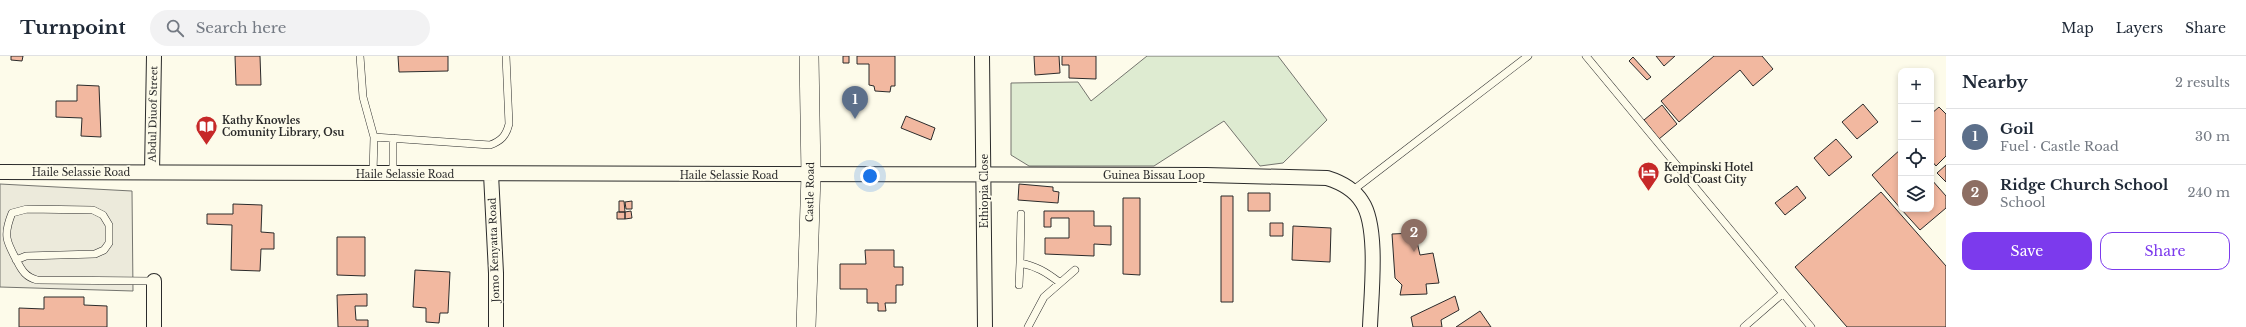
<!DOCTYPE html>
<meta charset="utf-8">
<style>
:root{--surface:#fff;--page:#f2f2f3;--text:#1f2937;--muted:#747a83;--line:#e0e1e3;--accent:#7c3aed}
body{margin:0;font-family:"Libre Baskerville",serif;background:var(--page);color:var(--text)}
.controls{position:absolute;right:12px;top:12px;display:grid;overflow:hidden;border-radius:8px;box-shadow:0 2px 6px #0003}
.controls button{width:36px;height:36px;display:grid;place-items:center;padding:0;border:0;border-bottom:1px solid var(--line);background:var(--surface);color:var(--text);font:20px sans-serif}
.you{position:absolute;left:870px;top:120px;width:14px;height:14px;margin:-10px;border:3px solid #fff;border-radius:50%;background:#1a73e8;box-shadow:0 0 0 6px #1a73e833}
.badge{display:grid;place-items:center;width:26px;height:26px;border-radius:50%;background:var(--accent);color:#fff;font-size:13px;font-weight:700}
.pin{position:absolute;translate:-50% -33px;filter:drop-shadow(0 1px 2px #0008)}
.pin::after{content:'';position:absolute;top:21px;width:14px;height:12px;background:inherit;clip-path:polygon(0 0,100% 0,50% 100%)}
.list{margin:0;padding:0;list-style:none}
h2{display:flex;justify-content:space-between;align-items:center;height:52px;margin:0;padding:0 16px;font-size:17px}
h2 small{font-size:13px;font-weight:400;color:var(--muted)}
.list li{display:grid;grid-template-columns:26px 1fr auto;gap:12px;align-items:center;box-sizing:border-box;height:56px;padding:0 16px;border-top:1px solid var(--line)}
.list b{display:block;font-size:15px;white-space:nowrap}
.list p{margin:0;font-size:13px;white-space:nowrap;color:var(--muted)}
.list em{font-size:13px;font-style:normal;color:var(--muted)}
.actions{display:flex;gap:8px;padding:12px 16px}
.actions a{flex:1;padding:9px 0;border:1px solid var(--accent);border-radius:12px;text-align:center;font-size:14px;color:var(--accent)}
.actions .main{background:var(--accent);color:#fff}
.icon{flex:none;width:22px;height:22px;fill:none;stroke:currentColor;stroke-width:2;stroke-linecap:round;stroke-linejoin:round}
.map{position:relative;flex:none;width:1946px;height:271px;overflow:hidden}
header{display:flex;align-items:center;gap:24px;box-sizing:border-box;height:56px;padding:0 20px;background:var(--surface);border-bottom:1px solid var(--line)}
header strong{font-size:19px}
nav{display:flex;gap:22px;margin-inline-start:auto;font-size:14px}
.search{width:280px;height:36px;background:var(--page);display:flex;align-items:center;gap:10px;box-sizing:border-box;padding:0 14px;border-radius:22px;color:var(--muted);font-size:15px}
main{display:flex}
aside{flex:1;background:var(--surface)}
.map>svg:first-child{display:block}
.green{fill:#deebd1;stroke:#74746e}
.parking{fill:#eceadb;stroke:#74746e}
.building{fill:#f2b8a0;stroke:#2b2b2b}
.lines{fill:none;stroke-linecap:round;stroke-linejoin:round}
.service-casing{stroke:#2b2b2b;stroke-width:8}
.minor-casing{stroke:#2b2b2b;stroke-width:16}
.secondary-casing{stroke:#2b2b2b;stroke-width:20}
.service{stroke:#fdfbea;stroke-width:7}
.minor{stroke:#fdfbea;stroke-width:14}
.secondary{stroke:#fdfbea;stroke-width:19}
.labels{text-anchor:middle;dominant-baseline:central;stroke-width:3;stroke-linejoin:round;paint-order:stroke}
.street-label{font-size:10px;fill:#2b2b2b;stroke:#fdfbea}
.poi-label{font-size:10px;font-weight:bold;fill:#2b2b2b;stroke:#fdfbea;text-anchor:start}
</style>
<header>
<strong>Turnpoint</strong>
<div class="search"><svg class="icon" aria-label="search" viewBox="0 0 24 24"><circle cx="10" cy="10" r="6"/><path d="M15 15l6 6"/></svg>Search here</div>
<nav><a>Map</a><a>Layers</a><a>Share</a></nav>
</header>
<main>
<div class="map">
<svg width="1946" height="271" viewBox="0 0 1946 271">
<rect width="100%" height="100%" fill="#fdfbea"/>
<!-- green -->
<path class="green" d="M1147,0H1278L1327,64L1283,107L1260,110L1224,65L1154,110H1029L1011,99V27L1078,26L1091,45Z"/>
<!-- parking -->
<path class="parking" d="M0,128L132,135L133,235L0,231Z"/>
<!-- building -->
<path class="building" d="M11,0H23L22,5L11,4Z
M235,0H260L261,29H236Z
M398,0H448V15L399,16Z
M843,0H849V7H843Z
M857,0H895V30H891L890,36L875,35L874,30L869,29V8H857Z
M1034,0H1059L1060,17L1035,19Z
M1062,0H1096V23L1069,22V9H1062Z
M1656,0H1675L1664,10Z
M1714,0H1762L1773,13L1753,30L1740,14L1679,66L1661,45Z
M1633,1L1651,21L1647,24L1629,5Z
M77,29L99,30L101,81L81,80L82,62L56,61V45H77Z
M1863,48L1878,66L1857,83L1842,66Z
M1662,49L1677,68L1659,83L1644,64Z
M1939,51L1946,58V100L1936,110L1931,104V58Z
M906,60L935,72L931,84L901,72Z
M1836,83L1852,101L1829,120L1814,102Z
M1901,93V153L1872,119Z
M1946,109V126L1937,117Z
M1931,123L1946,140V152L1920,174L1901,153H1931Z
M1019,128L1053,131V135L1059,136L1058,147L1018,144Z
M1797,130L1806,142L1785,159L1775,147Z
M1881,136L1946,210V271H1847L1795,211Z
M1248,137H1270V155H1248Z
M1221,140H1233V246H1221Z
M1123,142H1140V219L1123,218Z
M619,145H624L625,156H619Z
M632,145V153H626L625,146Z
M233,148L262,149L261,176L274,177V193H261L260,215L231,214L232,169L207,168V158H233Z
M631,155L632,162L625,163V156Z
M1044,155H1094V170H1111V189L1094,188V200L1045,198V182H1069V162H1051V171H1044Z
M617,156H625V163H617Z
M1270,167H1283V180H1270Z
M1293,170L1331,172L1330,206L1292,204Z
M1415,177L1420,199L1433,197L1439,227L1426,228L1427,238L1400,239L1402,229L1395,222L1392,178Z
M337,181H365V220L337,219Z
M865,194H894V211H903V229H896V247H885L886,255H878V247H867V233H840V208H866Z
M415,214L450,216L448,257H440L439,267L426,266V252L413,251Z
M367,238V250H355L356,264H368V271H338L337,239Z
M1455,240L1459,254L1441,264L1442,271H1413L1411,261Z
M44,241H84V249L107,250V271H19V252L44,253Z
M1480,255L1491,271H1456Z"/>
<g class="lines">
<defs>
<path id="service" d="M360,0L363,41L374,81L373,118
M1586,0L1811,271
M374,81L490,89C501,85 506,80 509,68L506,0
M393,117V82
M1352,135L1528,0
M1021,158L1020,207C1036,210 1046,216 1059,226
M16,204L26,200L95,198L104,194L109,187V169L103,159L93,154L27,153L12,157C3,179 6,185 17,205C22,215 26,221 37,224L154,225
M1019,229L1020,207
M1028,271L1044,241L1075,214
M1744,271L1782,238"/>
<path id="minor" d="M982,0L985,271
M0,116L1206,119L1327,122C1340,126 1354,133 1362,146C1379,171 1371,240 1370,271
M152,116L154,0
M491,118L496,217V271
M154,271V225"/>
<path id="secondary" d="M806,271L811,119L809,0"/>
</defs>
<!-- service casing -->
<use href="#service" class="service-casing"/>
<!-- minor casing -->
<use href="#minor" class="minor-casing"/>
<!-- secondary casing -->
<use href="#secondary" class="secondary-casing"/>
<!-- service -->
<use href="#service" class="service"/>
<!-- minor -->
<use href="#minor" class="minor"/>
<!-- secondary -->
<use href="#secondary" class="secondary"/>
</g>
<!-- icons -->
<defs>
<symbol id="library-pin" viewBox="-11 -11 22 30"><path d="M0 17L-7.5 6A9.5 9.5 0 1 1 7.5 6Z" fill="#c62828" stroke="#fdfbea"/><path d="M-6-4Q-3-5.5-.7-3.5V5Q-3 3-6 4ZM6-4Q3-5.5 .7-3.5V5Q3 3 6 4Z" fill="#fff"/></symbol>
<symbol id="hotel-pin" viewBox="-11 -11 22 30"><path d="M0 17L-7.5 6A9.5 9.5 0 1 1 7.5 6Z" fill="#c62828" stroke="#fdfbea"/><path d="M-6-4.5h1.5V1H6V5H4.5V3h-9V5H-6ZM-4 0a1.8 1.8 0 1 1 3.6 0ZM.5 0V-2.5h3Q6-2.5 6 0Z" fill="#fff"/></symbol>
</defs>
<g fill-rule="evenodd">
<use href="#library-pin" x="194" y="58" width="25" height="34"/>
<use href="#hotel-pin" x="1636" y="104" width="25" height="34"/>
</g>
<g class="labels">
<!-- street labels -->
<g class="street-label">
<text transform="translate(153 58) rotate(-89)">Abdul Diuof Street</text>
<text x="81" y="116">Haile Selassie Road</text>
<text x="405" y="118">Haile Selassie Road</text>
<text x="729" y="119">Haile Selassie Road</text>
<text x="1154" y="119">Guinea Bissau Loop</text>
<text transform="translate(984 135) rotate(-90)">Ethiopia Close</text>
<text transform="translate(810 136) rotate(-89)">Castle Road</text>
<text transform="translate(494 194) rotate(-92)">Jomo Kenyatta Road</text>
</g>
<!-- poi labels -->
<g class="poi-label">
<text x="222" y="64">Kathy Knowles<tspan x="222" dy="12">Comunity Library, Osu</tspan></text>
<text x="1664" y="111">Kempinski Hotel<tspan x="1664" dy="12">Gold Coast City</tspan></text>
</g>
</g>
</svg>
<div class="controls">
<button>+</button>
<button>−</button>
<button><svg class="icon" aria-label="locate" viewBox="0 0 24 24"><circle cx="12" cy="12" r="6"/><path d="M12 2v4M12 18v4M2 12h4M18 12h4"/></svg></button>
<button><svg class="icon" aria-label="layers" viewBox="0 0 24 24"><path d="M12 4l9 5-9 5-9-5zM3 14l9 5 9-5"/></svg></button>
</div>
<div class="you"></div>
<div class="pin badge" style="left:855px;top:63px;background:#5c6f8a">1</div>
<div class="pin badge" style="left:1414px;top:196px;background:#8d6e63">2</div>
</div>
<aside>
<h2>Nearby<small>2 results</small></h2>
<ul class="list">
<li><span class="badge" style="background:#5c6f8a">1</span><div><b>Goil</b><p>Fuel · Castle Road</p></div><em>30 m</em></li>
<li><span class="badge" style="background:#8d6e63">2</span><div><b>Ridge Church School</b><p>School</p></div><em>240 m</em></li>
</ul>
<div class="actions"><a class="main">Save</a><a>Share</a></div>
</aside>
</main>
